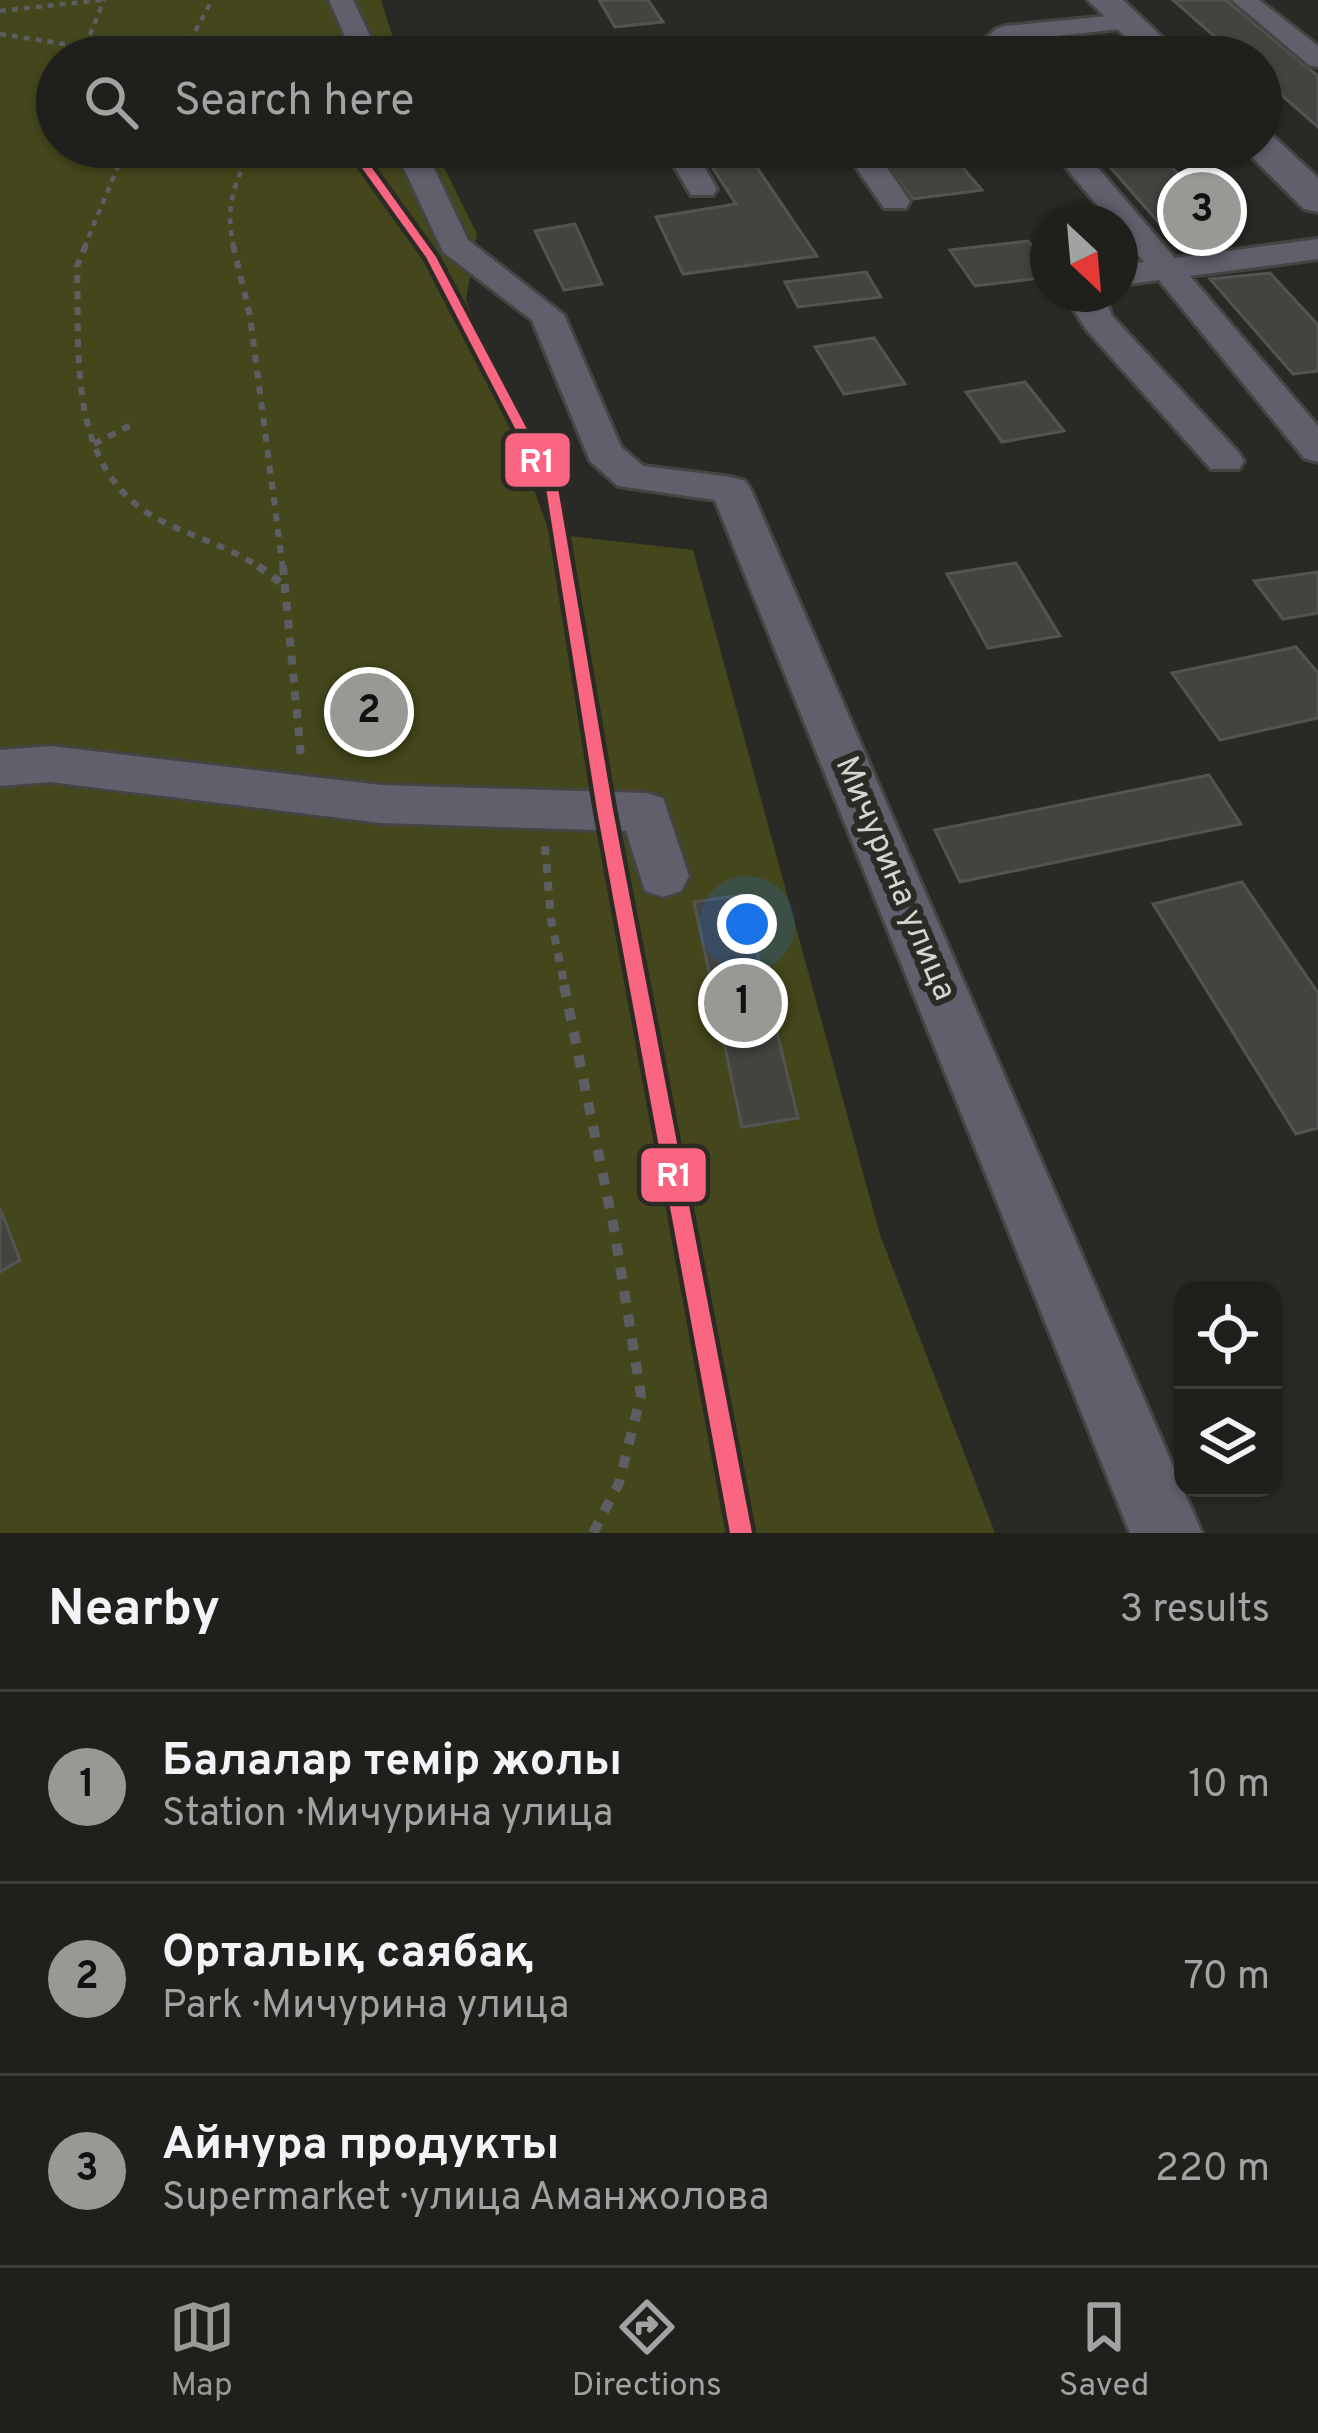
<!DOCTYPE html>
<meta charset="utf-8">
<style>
:root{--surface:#1f201c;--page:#272825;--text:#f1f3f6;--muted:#a1a3a3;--line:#3c3e3b;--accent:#989894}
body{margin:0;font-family:Overpass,sans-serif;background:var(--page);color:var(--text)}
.controls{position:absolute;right:36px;bottom:36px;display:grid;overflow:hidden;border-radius:24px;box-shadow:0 3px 9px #0004}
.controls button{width:108px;height:108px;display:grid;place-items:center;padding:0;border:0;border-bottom:3px solid var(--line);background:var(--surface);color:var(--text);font:60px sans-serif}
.compass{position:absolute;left:1030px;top:204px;width:108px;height:108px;border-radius:50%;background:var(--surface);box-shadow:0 3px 9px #0004;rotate:154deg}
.you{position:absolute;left:747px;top:924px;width:42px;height:42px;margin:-30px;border:9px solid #fff;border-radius:50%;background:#1a73e8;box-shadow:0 0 0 18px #1a73e833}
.badge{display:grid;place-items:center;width:78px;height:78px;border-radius:50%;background:var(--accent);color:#111;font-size:39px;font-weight:700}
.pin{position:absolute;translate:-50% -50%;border:6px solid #fff;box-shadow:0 3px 12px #0006}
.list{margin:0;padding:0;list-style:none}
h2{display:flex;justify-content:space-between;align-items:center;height:156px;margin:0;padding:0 48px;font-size:51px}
h2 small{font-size:39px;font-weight:400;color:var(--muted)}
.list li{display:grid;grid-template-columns:78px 1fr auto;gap:36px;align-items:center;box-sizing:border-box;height:192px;padding:0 48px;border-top:3px solid var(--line)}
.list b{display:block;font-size:45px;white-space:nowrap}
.list p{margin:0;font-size:39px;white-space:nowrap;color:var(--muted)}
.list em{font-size:39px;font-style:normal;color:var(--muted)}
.icon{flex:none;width:66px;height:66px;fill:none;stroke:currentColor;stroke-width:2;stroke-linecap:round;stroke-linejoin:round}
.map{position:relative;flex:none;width:1318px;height:1533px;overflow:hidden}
.search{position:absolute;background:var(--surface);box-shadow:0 3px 9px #0004;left:36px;right:36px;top:36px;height:132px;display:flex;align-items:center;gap:30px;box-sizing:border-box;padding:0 42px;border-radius:66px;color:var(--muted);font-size:45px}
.sheet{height:732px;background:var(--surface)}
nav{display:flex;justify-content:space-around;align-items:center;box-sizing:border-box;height:168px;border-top:3px solid var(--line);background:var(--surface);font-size:33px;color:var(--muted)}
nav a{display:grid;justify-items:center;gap:6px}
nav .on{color:var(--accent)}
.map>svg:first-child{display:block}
.green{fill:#44461c}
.building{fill:#434340;stroke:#535451;stroke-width:3}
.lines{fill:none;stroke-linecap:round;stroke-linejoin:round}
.minor-casing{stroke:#444442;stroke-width:6}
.major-casing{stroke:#444442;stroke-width:6}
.path-far3{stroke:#5d5e64;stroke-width:4.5;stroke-dasharray:6 6;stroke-linecap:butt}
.path-far2{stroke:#5d5e64;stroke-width:6;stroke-dasharray:8 8;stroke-linecap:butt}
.path-far1{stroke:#5d5e64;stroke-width:8;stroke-dasharray:9 9;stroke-linecap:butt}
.path{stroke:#5d5e64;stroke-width:10;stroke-dasharray:12 12;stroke-linecap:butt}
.minor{fill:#60606c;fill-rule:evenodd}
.major{fill:#60616c;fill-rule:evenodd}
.rail-1-casing{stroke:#2a2b25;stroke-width:9}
.rail-1{fill:#fa6682;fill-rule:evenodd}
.labels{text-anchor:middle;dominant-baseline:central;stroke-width:12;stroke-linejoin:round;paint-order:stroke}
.street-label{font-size:33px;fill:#d4d4d0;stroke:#2a2b25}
.line-badge{stroke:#2a2b25;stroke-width:4.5}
.badge-label{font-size:33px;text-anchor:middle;font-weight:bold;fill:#fff}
</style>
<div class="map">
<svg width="1318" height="1533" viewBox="0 0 1318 1533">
<rect width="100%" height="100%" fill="#292a26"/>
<!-- green -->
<path class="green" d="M0,0H381L399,57H57V147H434L477,234L466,300L550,534L693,550L880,1235L995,1533H0Z"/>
<!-- building -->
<path class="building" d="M599,0H648L663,22L615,27Z
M1173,0H1226L1318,76V127L1261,77V57H1238Z
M699,147H743L817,256L683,274L656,217L736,204Z
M871,147H945L982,190L913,199Z
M1153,147L1220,218L1160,224L1095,150Z
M575,224L602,284L564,290L535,231Z
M1028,241L1048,266V277L975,286L950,250Z
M866,272L881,297L798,307L785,282Z
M1270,273L1318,325V371L1293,374L1210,279Z
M874,338L905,384L844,394L815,347Z
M1025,382L1064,431L1002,442L966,392Z
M1016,563L1060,636L988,648L947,574Z
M1318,572V613L1283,619L1254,581Z
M1296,647L1318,673V718L1220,740L1172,673Z
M1209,775L1241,824L960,882L935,830Z
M1242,882L1318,993V1128L1296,1134L1153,904Z
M743,895L798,1118L742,1127L694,902Z
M0,1208L20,1260L0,1272Z"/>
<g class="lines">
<defs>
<path id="minor" d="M329,0H353L380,57H354Z
M1232,0H1259L1318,46V67L1309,65Z
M1129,14L1142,22L1138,27L1012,41L1000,57L971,53L996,29L1005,26Z
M394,147H424L468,240L564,315L621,447L643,466L731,477L745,481L751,490L1202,1533H1130L715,500L618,486L590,461L532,320L443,252Z
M663,147H693L717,189L713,195H691Z
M842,147H872L910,201L906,208H884Z
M1049,147H1080L1175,258L1318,239V259L1190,276L1318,426V462L1304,458L1159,280L1120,285V265L1144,262L1120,233V222H1111Z
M1070,294H1104L1112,316L1239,453L1244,461L1239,469H1211L1086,329L1070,304Z
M50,746L381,785L646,793L663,798L689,876L681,891L663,897L645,891L626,831L381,823L50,782L0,786V750Z"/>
<path id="major" d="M1088,0H1123L1183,57H1146Z
M1261,134L1274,137L1318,178V212L1304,209L1248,153L1243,147H1261Z"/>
</defs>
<!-- minor casing -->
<use href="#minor" class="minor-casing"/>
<!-- major casing -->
<use href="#major" class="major-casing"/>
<!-- path-far3 -->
<path class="path-far3" d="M0,11L101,0
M0,34L84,47L184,52L190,57
M184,52L212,0
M81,57L104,0
M84,248L126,147
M234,248C224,208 235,182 252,147"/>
<!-- path-far2 -->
<path class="path-far2" d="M86,245L77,266C80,355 66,465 154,517C190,537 228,545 262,569
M233,245L250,316L283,569
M94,444L135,423"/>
<!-- path-far1 -->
<path class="path-far1" d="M258,566L284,585
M283,566L301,757
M545,846L551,919L565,988"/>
<!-- path -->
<path class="path" d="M564,985L614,1229L641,1395L619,1483L593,1533"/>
<!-- minor -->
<use href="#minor" class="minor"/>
<!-- major -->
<use href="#major" class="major"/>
<defs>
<path id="rail-1" d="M347,147H357L436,257L558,488L613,810L752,1533H730L597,810L546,488L426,257Z"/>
</defs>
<!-- rail-1 casing -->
<use href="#rail-1" class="rail-1-casing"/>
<!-- rail-1 -->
<use href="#rail-1" class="rail-1"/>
</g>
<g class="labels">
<!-- street labels -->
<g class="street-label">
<text transform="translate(894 879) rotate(67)">Мичурина улица</text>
</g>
</g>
<g class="line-badge">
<rect x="503" y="431" width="69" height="58" rx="12" fill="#fa6682"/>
<rect x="639" y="1146" width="69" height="58" rx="12" fill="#fa6682"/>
</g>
<g class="badge-label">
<text x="537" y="472">R1</text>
<text x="674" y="1186">R1</text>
</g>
</svg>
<div class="controls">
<button><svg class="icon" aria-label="locate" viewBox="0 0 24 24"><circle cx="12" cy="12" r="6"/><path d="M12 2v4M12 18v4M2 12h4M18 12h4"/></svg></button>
<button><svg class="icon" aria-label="layers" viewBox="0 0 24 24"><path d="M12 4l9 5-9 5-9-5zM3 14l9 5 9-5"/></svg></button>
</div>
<svg class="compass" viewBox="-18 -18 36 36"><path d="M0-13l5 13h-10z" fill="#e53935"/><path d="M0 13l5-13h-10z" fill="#a1a3a3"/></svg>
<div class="you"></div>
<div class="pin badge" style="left:743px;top:1003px">1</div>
<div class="pin badge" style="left:369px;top:712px">2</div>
<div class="pin badge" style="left:1202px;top:211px">3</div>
<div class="search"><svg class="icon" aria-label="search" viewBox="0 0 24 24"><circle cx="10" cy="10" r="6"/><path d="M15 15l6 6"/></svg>Search here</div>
</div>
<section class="sheet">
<h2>Nearby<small>3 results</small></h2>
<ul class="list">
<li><span class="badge">1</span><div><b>Балалар темір жолы</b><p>Station · Мичурина улица</p></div><em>10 m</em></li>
<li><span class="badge">2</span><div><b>Орталық саябақ</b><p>Park · Мичурина улица</p></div><em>70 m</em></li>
<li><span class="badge">3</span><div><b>Айнура продукты</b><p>Supermarket · улица Аманжолова</p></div><em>220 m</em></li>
</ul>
</section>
<nav>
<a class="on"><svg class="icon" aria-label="map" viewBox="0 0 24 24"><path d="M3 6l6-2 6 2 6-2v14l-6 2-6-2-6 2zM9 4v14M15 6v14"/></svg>Map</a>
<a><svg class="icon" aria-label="directions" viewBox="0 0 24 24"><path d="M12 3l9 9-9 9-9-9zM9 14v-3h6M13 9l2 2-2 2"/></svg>Directions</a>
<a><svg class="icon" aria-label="saved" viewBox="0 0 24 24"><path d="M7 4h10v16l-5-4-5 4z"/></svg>Saved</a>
</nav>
